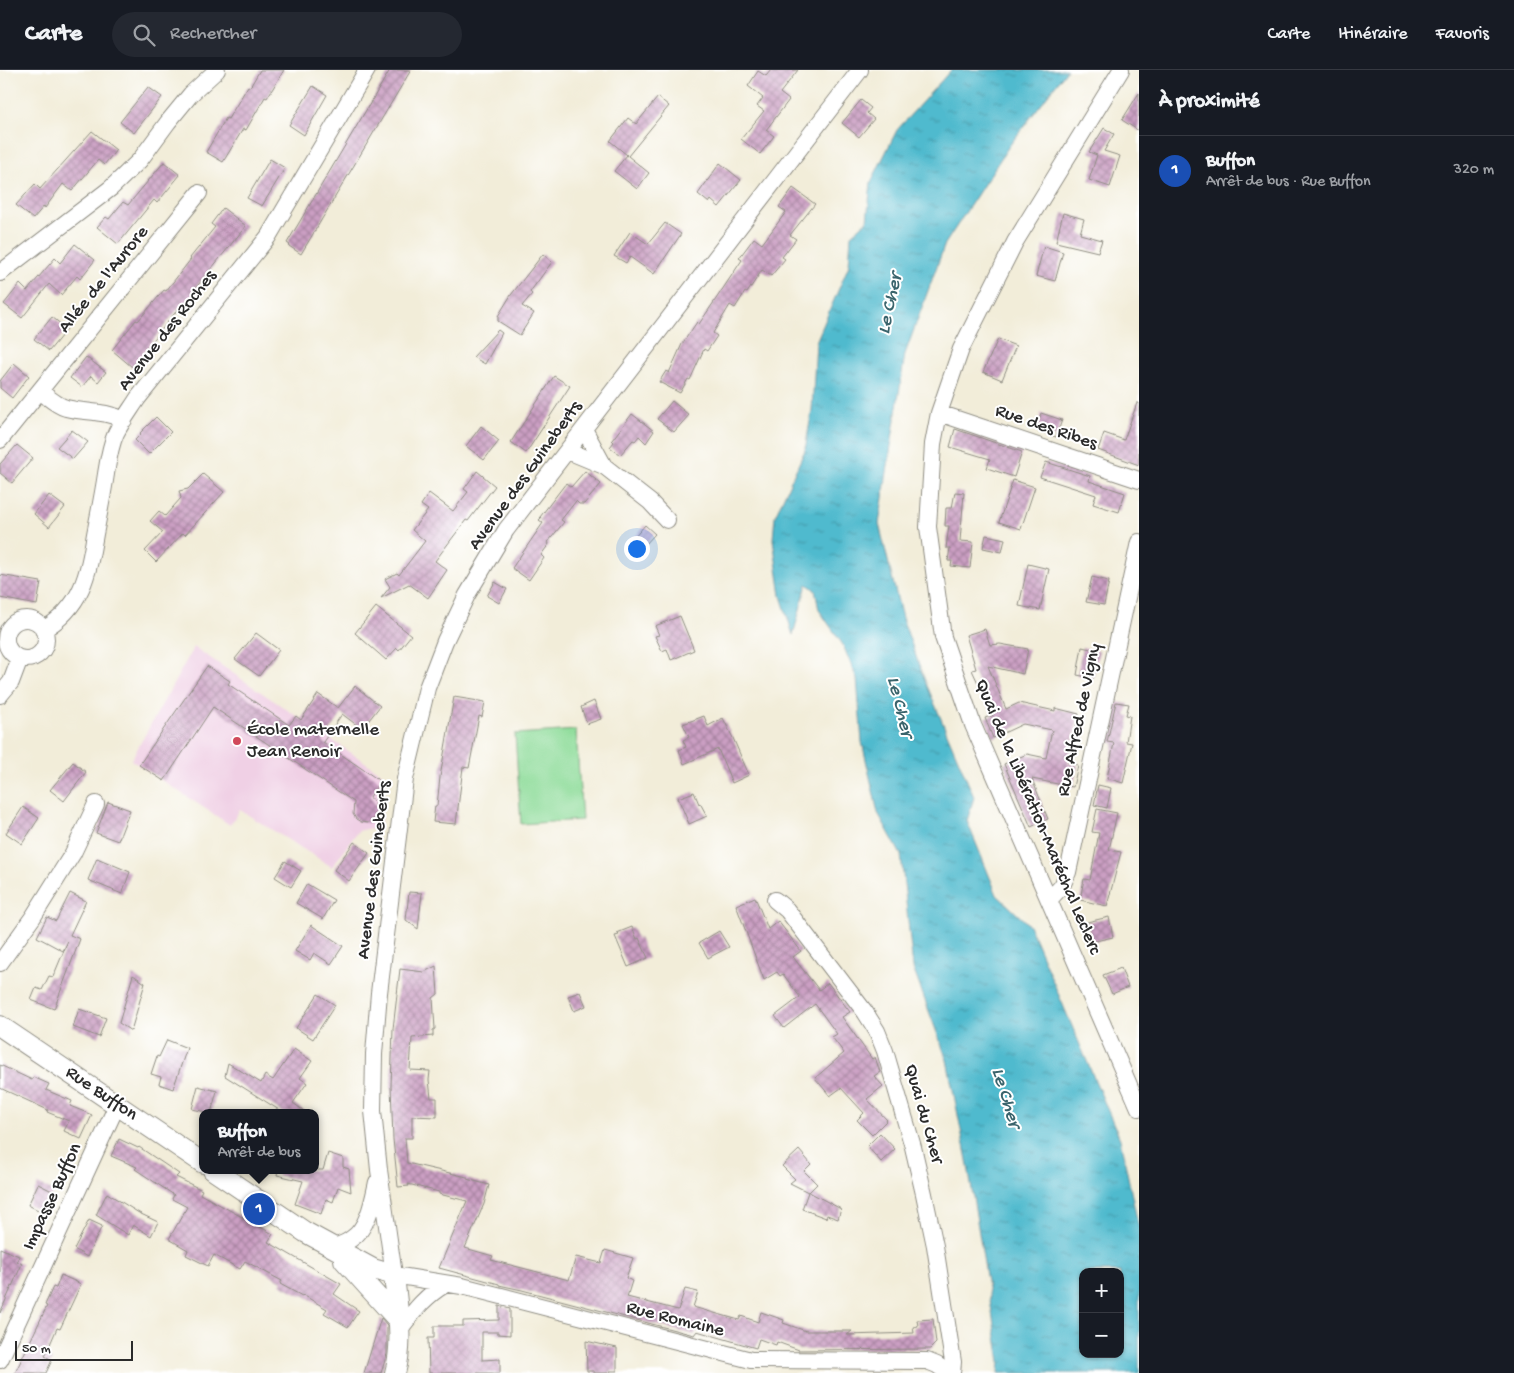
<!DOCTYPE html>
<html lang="fr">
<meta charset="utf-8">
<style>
:root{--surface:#171b24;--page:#242831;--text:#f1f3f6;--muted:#9ea1a6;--line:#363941;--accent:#2563eb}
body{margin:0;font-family:"Gochi Hand",sans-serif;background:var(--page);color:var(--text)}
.controls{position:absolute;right:15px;bottom:15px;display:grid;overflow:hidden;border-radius:10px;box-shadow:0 1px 4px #0004}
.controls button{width:45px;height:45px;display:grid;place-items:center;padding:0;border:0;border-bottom:1px solid var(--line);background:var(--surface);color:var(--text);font:25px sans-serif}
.scale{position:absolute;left:15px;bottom:12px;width:118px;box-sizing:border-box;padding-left:5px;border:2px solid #2b2b2b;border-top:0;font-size:14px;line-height:18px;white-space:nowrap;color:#2b2b2b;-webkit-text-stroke:4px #fff;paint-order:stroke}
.you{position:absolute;left:636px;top:478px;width:18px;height:18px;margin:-12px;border:4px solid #fff;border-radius:50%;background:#1a73e8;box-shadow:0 0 0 8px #1a73e833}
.badge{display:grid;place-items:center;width:32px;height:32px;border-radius:50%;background:var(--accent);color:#fff;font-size:16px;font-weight:700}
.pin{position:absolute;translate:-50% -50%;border:2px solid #fff;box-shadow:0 1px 5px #0006}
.popup{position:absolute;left:199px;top:1039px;width:120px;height:65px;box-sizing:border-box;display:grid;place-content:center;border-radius:10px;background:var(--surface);filter:drop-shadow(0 1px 4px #0005);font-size:16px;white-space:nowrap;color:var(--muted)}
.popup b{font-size:19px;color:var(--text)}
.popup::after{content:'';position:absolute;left:50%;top:100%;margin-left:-10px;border:10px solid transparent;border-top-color:var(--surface)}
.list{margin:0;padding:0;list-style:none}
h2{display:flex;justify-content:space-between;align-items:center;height:65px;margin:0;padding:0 20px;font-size:21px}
h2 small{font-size:16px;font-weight:400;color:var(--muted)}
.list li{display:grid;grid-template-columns:32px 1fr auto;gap:15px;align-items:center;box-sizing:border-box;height:70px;padding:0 20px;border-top:1px solid var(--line)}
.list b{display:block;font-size:19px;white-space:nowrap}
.list p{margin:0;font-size:16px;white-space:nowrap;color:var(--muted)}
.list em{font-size:16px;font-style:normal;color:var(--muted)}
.icon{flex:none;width:28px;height:28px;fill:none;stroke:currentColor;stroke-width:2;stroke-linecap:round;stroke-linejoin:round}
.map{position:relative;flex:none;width:1139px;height:1303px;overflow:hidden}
header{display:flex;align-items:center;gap:30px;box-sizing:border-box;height:70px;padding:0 25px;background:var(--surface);border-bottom:1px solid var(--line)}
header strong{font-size:24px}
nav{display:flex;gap:28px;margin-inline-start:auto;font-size:18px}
.search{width:350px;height:45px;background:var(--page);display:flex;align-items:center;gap:12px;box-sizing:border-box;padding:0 18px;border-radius:28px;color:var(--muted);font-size:19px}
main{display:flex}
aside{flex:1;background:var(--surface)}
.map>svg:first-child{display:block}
.built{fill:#f0d0e5}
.pitch{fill:#8edc9a;stroke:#5c8462}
.water{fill:url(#water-ripples);stroke:#3e727c;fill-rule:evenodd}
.building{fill:url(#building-cross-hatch)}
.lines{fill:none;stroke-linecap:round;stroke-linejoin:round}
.minor-casing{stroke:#8e8c82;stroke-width:18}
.major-casing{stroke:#8e8c82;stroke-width:22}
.minor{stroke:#fff;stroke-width:16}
.major{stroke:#fff;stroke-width:20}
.poi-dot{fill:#d1495b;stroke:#fff;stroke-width:2}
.labels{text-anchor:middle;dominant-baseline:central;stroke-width:4;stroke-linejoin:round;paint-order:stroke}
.street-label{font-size:19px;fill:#2b2b2b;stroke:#fff}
.poi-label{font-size:19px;fill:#2b2b2b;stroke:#fff;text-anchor:start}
.water-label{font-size:20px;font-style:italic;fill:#3a646c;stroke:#fff}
</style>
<header>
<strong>Carte</strong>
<div class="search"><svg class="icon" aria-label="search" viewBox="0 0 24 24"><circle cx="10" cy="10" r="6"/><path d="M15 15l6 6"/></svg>Rechercher</div>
<nav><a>Carte</a><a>Itinéraire</a><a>Favoris</a></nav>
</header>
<main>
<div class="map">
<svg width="1139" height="1303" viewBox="0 0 1139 1303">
<defs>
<pattern id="water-ripples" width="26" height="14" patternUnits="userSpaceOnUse" patternTransform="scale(1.25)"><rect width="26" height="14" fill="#50bace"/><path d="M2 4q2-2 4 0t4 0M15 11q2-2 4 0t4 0" fill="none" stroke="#4397a7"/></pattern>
<pattern id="building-cross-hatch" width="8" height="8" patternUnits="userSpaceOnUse" patternTransform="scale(1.25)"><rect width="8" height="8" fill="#cb9fc3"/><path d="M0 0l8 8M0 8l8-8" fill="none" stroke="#a5829f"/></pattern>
</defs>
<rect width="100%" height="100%" fill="#fff"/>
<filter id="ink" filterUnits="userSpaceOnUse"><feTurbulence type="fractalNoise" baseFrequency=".02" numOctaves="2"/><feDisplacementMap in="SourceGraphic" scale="10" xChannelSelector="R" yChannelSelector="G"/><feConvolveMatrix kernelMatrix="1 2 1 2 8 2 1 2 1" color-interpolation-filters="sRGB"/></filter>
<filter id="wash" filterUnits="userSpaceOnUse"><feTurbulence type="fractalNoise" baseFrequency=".0096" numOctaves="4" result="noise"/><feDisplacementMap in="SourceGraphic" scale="20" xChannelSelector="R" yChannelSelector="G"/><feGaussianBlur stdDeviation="1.12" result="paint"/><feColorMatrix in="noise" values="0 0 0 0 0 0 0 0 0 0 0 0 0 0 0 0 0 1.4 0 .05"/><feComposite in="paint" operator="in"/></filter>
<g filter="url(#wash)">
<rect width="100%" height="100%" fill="#f2edd9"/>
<!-- built -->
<path class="built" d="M194,577L387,707L380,756L358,761L332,797L240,740L230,755L131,690Z"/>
<!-- pitch -->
<path class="pitch" d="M576,660L582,750L521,754L515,664Z"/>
<!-- water -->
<path class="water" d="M951,0H1067L1009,76L945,174L905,284L879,454L902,548L925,611L974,727L967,751L997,825L1029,855L1120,1069L1139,1159V1303H999L1000,1291L967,1090L947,990L913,898L901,785L878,743L862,672L857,609L843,575L819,540L815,520L807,514L793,565L781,526L773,469L775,446L805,380L812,340L816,272L849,195L851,165L867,151L871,112L897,60ZM1083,1202H1120V1284H1083Z"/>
<g id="blocks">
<!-- building -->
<path class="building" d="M260,0H284L267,28L265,27L246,60L243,59L223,92L206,82L226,48L228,49L248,16L250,17Z
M390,0H411L301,184L289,176L290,175L287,173Z
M771,0H798L780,23L789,30L766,60L774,66L760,84L741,69L764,41L757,36L763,28L748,16L758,1L766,6Z
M313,16L327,25L304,65L289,55Z
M148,17L162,27L134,63L120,52Z
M1139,23V61L1122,50Z
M658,27L669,36L628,86L649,103L637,119L614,101L627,85L610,71L628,48L636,54Z
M861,30L871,38L867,43L874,49L859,67L842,53Z
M1104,58L1114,64L1104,81L1120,86L1110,117L1089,110L1097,85L1089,82Z
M92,61L116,80L104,95L98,90L72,121L63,114L45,138L44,136L33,149L16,135L35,114L40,119Z
M270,89L285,98L262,136L247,128Z
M164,92L180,105L157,133L154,130L118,174L97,157L106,147L109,149L123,132L128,135Z
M720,93L741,110L719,137L711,130L709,133L698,124Z
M793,118L815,134L790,165L796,169L782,187L785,189L771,206L762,200L747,223L745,222L735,238L730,235L713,263L717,266L707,281L704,279L690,310L688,309L680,323L659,312L666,301L669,303L682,274L697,252L699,254L714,232L742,190L739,188L754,168L762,174L786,142L779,137Z
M223,138L246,156L194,220L198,223L186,237L182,234L132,297L112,280L136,250L138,251L164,220L166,221L191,189L190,188L215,157L211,154Z
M1063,143L1084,149L1080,164L1102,170L1098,182L1056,172Z
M665,153L681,164L654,204L630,187L626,193L614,186L630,162L648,174Z
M75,174L95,190L80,209L77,206L61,225L49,214L22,248L4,234L20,214L27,221L55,188L60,193Z
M1044,176L1063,182L1055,211L1036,206Z
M543,184L552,192L530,222L532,224L522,236L534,243L520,265L498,251V246L511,225Z
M52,247L67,259L49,281L34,269Z
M498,260L502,263L485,294L473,287Z
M998,269L1016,276L1002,310L983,302Z
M86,287L106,302L98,312L91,306L82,317L70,308Z
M14,293L29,306L12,328L0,318V311Z
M554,306L570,316L526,383L511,372Z
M672,331L689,345L674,362L657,349Z
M1137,333H1139V395L1098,380L1104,363L1124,370Z
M1041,343L1062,350L1056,367L1036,360Z
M632,344L654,361L646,373L639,366L635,371L633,370L620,385L610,377L614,372L612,370Z
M156,347L171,362L149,384L135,370L141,364L140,363Z
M481,356L499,371L484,390L466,376Z
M955,359L1022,382L1014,407L987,398L990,389L950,377Z
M72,360L88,372L73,389L57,377Z
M17,375L33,388L12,413L0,403V394Z
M1046,392L1090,406L1089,411L1125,423L1119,442L1093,434L1096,425L1040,407Z
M477,401L495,416L468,451L466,450L435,491L447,500L428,528L409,514L381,528L390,517L385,509L397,503L399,505L425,471L412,460L428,440L421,435L429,423L453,441L468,422L464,419Z
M585,401L601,414L584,434H579L576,431L561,450L564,452L548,472L549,474L541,485L544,488L529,510L512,498L543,453L539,450L541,448L540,447L566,413L571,417Z
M203,404L224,422L185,465L183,463L156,492L145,481L163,462L150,451L159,441L165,446L181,428L179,421L188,419Z
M1013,410L1035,417L1021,459L999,452Z
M955,422L964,423L960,471L973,472L970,498L951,496L952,491H948L950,478H946L949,456H945L946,438H952Z
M49,425L65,437L49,457L34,444Z
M645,455L655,464L644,476L634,468Z
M986,465L1005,469L1002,482L983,478Z
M1028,494L1049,499L1040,540L1019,536Z
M0,505L41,512L37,535L0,528Z
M1092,507L1109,511L1104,535L1086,532Z
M495,512L507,519L499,533L487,526Z
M376,537L411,565L399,580L397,578L386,590L355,563Z
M680,546L694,580L671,590L667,579L662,581L655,566L659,565L655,556Z
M985,559L990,575L1000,574L1028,579L1023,604L988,596L1006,639L1019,633L1055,641V638L1079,644L1068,693L1078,695L1073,717L1032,709L1048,749L1031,757L1004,694L1027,684L1046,688L1052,660L1023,654L993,668L985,648L993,645L972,600L976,599L966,565Z
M256,563L279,580L259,606L235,589Z
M1082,577L1099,581L1093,608L1077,605Z
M207,596L230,611L228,614L289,655L296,646L301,650L318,624L338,638L355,616L380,636L362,659L342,644L323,672L380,711L370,727L376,736L377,740L374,748L368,753L361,752L356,749L353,744L354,732L213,637L164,711L139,695Z
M454,627L485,632L482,647L479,646L469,698L463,697L456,754L433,752L435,736H437L440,707Z
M594,631L601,649L587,654L581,637Z
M1116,632L1129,634L1126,645L1130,646L1126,672L1132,673L1123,713L1107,708L1114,673L1107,672Z
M704,646L708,656L723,648L733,668L749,705L732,713L718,679L684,694L679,680L686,677L683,670L689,667L683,654Z
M73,692L86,702L64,731L50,720Z
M1098,715L1111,718L1107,738L1094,735Z
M694,722L699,734L700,733L707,746L689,754L678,728Z
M108,732L130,740L118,771L96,763Z
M23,737L39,748L22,774L6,763Z
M1097,739L1117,743L1109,780L1121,782L1107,836L1080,830L1084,809L1090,810L1099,763L1092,762Z
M354,772L369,783L349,811L334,800Z
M97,788L130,802L122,824L88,810Z
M285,791L301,801L291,817L275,807Z
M307,814L334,830L323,849L296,833Z
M409,822L422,823L418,859L406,850Z
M70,823L86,831L70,865L80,869L54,939L31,930L36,918L42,920L49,906L53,907L68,871L63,881L37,867L47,847L56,851Z
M755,827L768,859L778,851L801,881L793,887L819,920L828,913L850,942L842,947L872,989L875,987L880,1002L874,1006L883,1016L867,1029L887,1050L872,1065L857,1050L864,1043L841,1018L830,1026L815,1008L844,983L832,967L837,964L815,934L784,958L775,946L800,927L783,904L780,906L777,902L764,910L736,835Z
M1109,847L1113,867L1091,872L1087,852Z
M311,855L343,876L331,894L314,883L310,890L295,881Z
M632,857L637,869L639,868L648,888L628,897L615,866L619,865L617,863Z
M719,861L729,877L708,888L699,873Z
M436,896L438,924L433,928L435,959L433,960V966L412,968L410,1000L430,1001L429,1010L431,1028H437V1047L412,1046V1068H405L407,1093L467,1107V1109L489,1115L484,1134L465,1178L493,1186L491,1190L569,1210L576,1187L601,1193L605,1180L633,1188L626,1208L632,1211L627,1227L678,1240L685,1219L698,1222L693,1237L739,1250L741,1246L758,1252L761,1242L784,1250L783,1253L806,1261H852L847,1265L914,1263L913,1257L918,1256L917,1250L933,1249L936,1273L930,1279L799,1280L777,1272L776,1275L759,1269L756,1278L697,1261L694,1265L522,1220L499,1215V1214L439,1198L467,1131L439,1124V1122L408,1114L409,1116L398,1117L393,1069L391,1016L393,959L400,899L424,902Z
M1121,898L1128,917L1112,924L1103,905Z
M133,905L145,913L131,961L119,953Z
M580,922L586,936L574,941L568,926Z
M318,924L335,935L313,969L296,958Z
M79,939L106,948L99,967L73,957Z
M167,970L187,978L173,1019L159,1014L161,1007L151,1004L157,986L159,987Z
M294,979L312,991L300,1008L307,1013L293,1033L307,1043H284L225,1006L228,993L261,1013L265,1005L273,1010Z
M0,995L32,1010L33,1007L49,1014L46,1020L72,1031L70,1036L92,1045L81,1069L64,1061L69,1051L47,1042L48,1040L0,1018Z
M198,1016L217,1021L211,1043L192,1039Z
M880,1063L895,1079L881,1092L867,1076Z
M119,1069L138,1078L139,1077L179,1104L176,1107L202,1120L200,1124L273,1164L268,1172L341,1214L334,1224L359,1241L348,1257L324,1243L327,1239L303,1225L302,1226L280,1214L282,1211L245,1191L240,1199L214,1185L208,1196L186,1185L188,1180L169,1169L187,1137L172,1129L174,1125L135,1099L137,1097L111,1086Z
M799,1080L811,1094L804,1101L817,1114L809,1122L841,1139L838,1149L827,1145L826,1148L802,1139L808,1122L790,1113L795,1109L782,1096Z
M328,1083L343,1088V1097L349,1099L351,1122L338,1117L333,1132L326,1129L321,1144L295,1134L303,1111L277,1105L278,1100H323Z
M38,1114L54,1122L44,1143L28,1135Z
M107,1123L139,1143L158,1152L151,1166L133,1155L128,1165L96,1145Z
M89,1150L102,1156L87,1187L74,1179Z
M0,1178L19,1186L17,1191L22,1194L0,1243Z
M61,1205L81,1214L60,1259L57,1258L45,1286L52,1290L46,1303H15L47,1236L45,1235L53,1217L56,1218Z
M499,1236L510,1239V1265L498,1264V1262H482V1290L500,1289V1303H429L428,1268H434V1256H463V1251L499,1250Z
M381,1248L387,1255V1284L381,1303H364Z
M586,1271L617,1278V1301H610V1303H594V1301H587Z"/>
</g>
</g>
<g filter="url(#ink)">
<use href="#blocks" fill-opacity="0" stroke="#8e8c82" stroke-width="1"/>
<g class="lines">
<defs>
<path id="minor" d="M860,0L506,460L467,525L445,571L427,618L405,709L379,923L374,984L373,1041L379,1100L394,1205L462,1216L751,1290L927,1291L937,1295L948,1303
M1121,0L1015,172L961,279L939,343L933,374L928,457L943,567L973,655L1139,1038
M0,203L111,118L140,90L168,52L191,24L217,0
M40,321C48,327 56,335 66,338C87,343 103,340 124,350
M939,343L1139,410
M584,359L604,396
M0,370L199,123
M568,381L604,396L650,432L667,450
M6 569a20 20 0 1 1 40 0a20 20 0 1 1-40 0Z
M43,560C82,537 88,505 95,464C99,444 103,424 106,404C108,391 110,376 116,363C122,351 131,339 138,328L268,167L367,0
M0,625L11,612L20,588
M775,830L787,840L865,942L877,961L885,981L913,1077L924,1124L935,1176L953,1292L952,1303
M1049,830L1062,816L1068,802L1139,472
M0,893L33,847L73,783L96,734
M333,1178C339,1175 346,1173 351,1169C368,1159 373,1130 377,1112
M400,1259C414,1241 426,1225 446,1214
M0,1290L117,1035"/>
<path id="major" d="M0,956L203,1093
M213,1100L305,1162L373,1199L394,1205C397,1237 404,1271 395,1303
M344,1190L399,1251"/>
</defs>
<!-- minor casing -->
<use href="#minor" class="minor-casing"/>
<!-- major casing -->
<use href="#major" class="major-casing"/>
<!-- minor -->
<use href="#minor" class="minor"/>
<!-- major -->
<use href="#major" class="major"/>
</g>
</g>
<!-- markers -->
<circle class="poi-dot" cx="237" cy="671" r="5"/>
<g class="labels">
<!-- street labels -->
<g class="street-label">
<text transform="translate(104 210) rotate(-51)">Allée de l'Aurore</text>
<text transform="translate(168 261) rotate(-52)">Avenue des Roches</text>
<text transform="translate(1046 358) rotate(19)">Rue des Ribes</text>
<text transform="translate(526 406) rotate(-54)">Avenue des Guineberts</text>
<text transform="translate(1080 650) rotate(-78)">Rue Alfred de Vigny</text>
<text transform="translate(1037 747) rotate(67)">Quai de la Libération-Maréchal Leclerc</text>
<text transform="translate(375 800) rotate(-83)">Avenue des Guineberts</text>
<text transform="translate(101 1024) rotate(34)">Rue Buffon</text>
<text transform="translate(923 1044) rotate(74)">Quai du Cher</text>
<text transform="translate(53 1127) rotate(-65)">Impasse Buffon</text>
<text transform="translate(675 1250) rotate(14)">Rue Romaine</text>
</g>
<!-- poi labels -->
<g class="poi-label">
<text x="247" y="660">École maternelle<tspan x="247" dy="22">Jean Renoir</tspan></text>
</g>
<!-- water labels -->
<g class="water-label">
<text transform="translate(891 234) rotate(-78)">Le Cher</text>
<text transform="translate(899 637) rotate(76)">Le Cher</text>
<text transform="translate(1005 1028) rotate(73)">Le Cher</text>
</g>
</g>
</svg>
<div class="controls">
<button>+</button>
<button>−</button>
</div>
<div class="scale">50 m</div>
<div class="you"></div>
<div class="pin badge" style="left:259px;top:1139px;background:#1a4fb4">1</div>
<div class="popup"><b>Buffon</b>Arrêt de bus</div>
</div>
<aside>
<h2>À proximité<small></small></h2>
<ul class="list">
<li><span class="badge" style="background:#1a4fb4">1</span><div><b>Buffon</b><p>Arrêt de bus · Rue Buffon</p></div><em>320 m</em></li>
</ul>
</aside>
</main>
